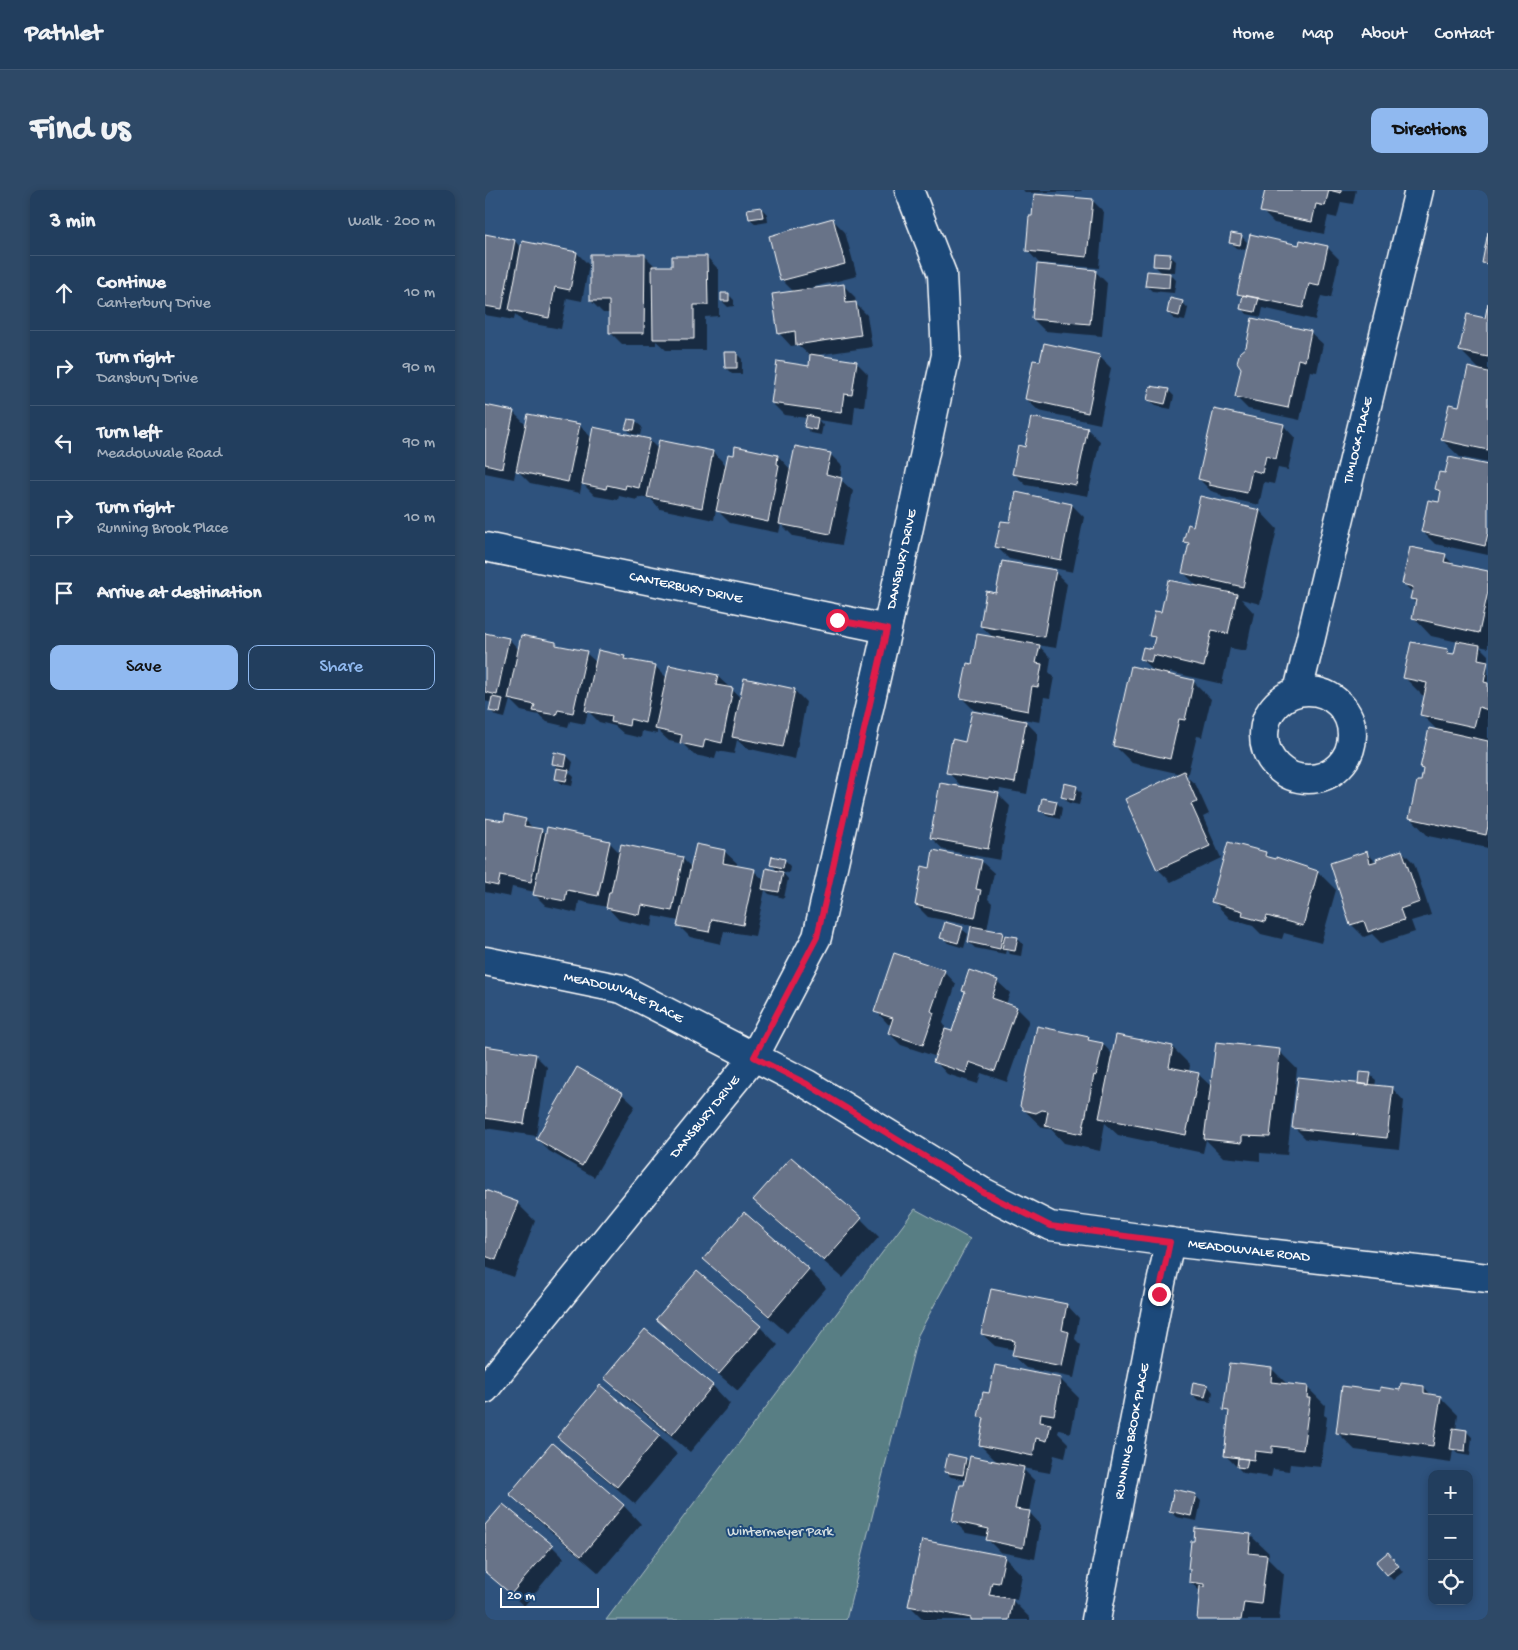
<!DOCTYPE html>
<meta charset="utf-8">
<style>
:root{--surface:#223e5e;--page:#2e4967;--text:#f1f3f6;--muted:#a2aebc;--line:#3f5773;--accent:#90b9f0}
body{margin:0;font-family:"Gochi Hand",sans-serif;background:var(--page);color:var(--text)}
.controls{position:absolute;right:15px;bottom:15px;display:grid;overflow:hidden;border-radius:10px;box-shadow:0 2px 8px #0003}
.controls button{width:45px;height:45px;display:grid;place-items:center;padding:0;border:0;border-bottom:1px solid var(--line);background:var(--surface);color:var(--text);font:25px sans-serif}
.scale{position:absolute;left:15px;bottom:12px;width:99px;box-sizing:border-box;padding-left:5px;border:2px solid #fff;border-top:0;font-size:14px;line-height:18px;white-space:nowrap;color:#fff;-webkit-text-stroke:4px #1f4a7a;paint-order:stroke}
.stop{position:absolute;width:15px;height:15px;margin:-11px;border:4px solid #e11d48;border-radius:50%;background:#fff}
.stop.end{background:#e11d48;border-color:#fff;box-shadow:0 1px 5px #0008}
.list{margin:0;padding:0;list-style:none}
h2{display:flex;justify-content:space-between;align-items:center;height:65px;margin:0;padding:0 20px;font-size:21px}
h2 small{font-size:16px;font-weight:400;color:var(--muted)}
.list li{display:grid;grid-template-columns:32px 1fr auto;gap:15px;align-items:center;box-sizing:border-box;height:75px;padding:0 20px;border-top:1px solid var(--line)}
.list b{display:block;font-size:19px;white-space:nowrap}
.list p{margin:0;font-size:16px;white-space:nowrap;color:var(--muted)}
.list em{font-size:16px;font-style:normal;color:var(--muted)}
.actions{display:flex;gap:10px;padding:15px 20px}
.actions a{flex:1;padding:11px 0;border:1px solid var(--accent);border-radius:10px;text-align:center;font-size:18px;color:var(--accent)}
.actions .main{background:var(--accent);color:#111}
.icon{flex:none;width:28px;height:28px;fill:none;stroke:currentColor;stroke-width:2;stroke-linecap:round;stroke-linejoin:round}
.map{position:relative;flex:none;width:1003px;height:1430px;overflow:hidden;border-radius:10px}
header{display:flex;align-items:center;gap:30px;box-sizing:border-box;height:70px;padding:0 25px;background:var(--surface);border-bottom:1px solid var(--line)}
header strong{font-size:24px}
nav{display:flex;gap:28px;margin-inline-start:auto;font-size:18px}
.intro{display:flex;align-items:center;justify-content:space-between;box-sizing:border-box;height:120px;padding:0 30px}
h1{margin:0;font-size:35px}
.button{padding:12px 22px;border-radius:10px;background:var(--accent);color:#111;font-size:18px;font-weight:700}
main{display:flex;gap:30px;padding:0 30px}
aside{flex:1;background:var(--surface);border-radius:10px;box-shadow:0 2px 8px #0003}
.map>svg:first-child{display:block}
.green{fill:#587e84;stroke:#acbec2}
.shadow{fill:#0007}
.building{fill:#687388;stroke:#fff}
.lines{fill:none;stroke-linecap:round;stroke-linejoin:round}
.minor-casing{stroke:#fff;stroke-width:31}
.minor{stroke:#1f4a7a;stroke-width:28}
.route{stroke:#e11d48;stroke-width:6}
.labels{text-anchor:middle;dominant-baseline:central;stroke-width:4;stroke-linejoin:round;paint-order:stroke}
.street-label{font-size:14px;fill:#fff;stroke:#1f4a7a}
.park-label{font-size:14px;fill:#d5dfe0;stroke:#1f4a7a}
</style>
<header>
<strong>Pathlet</strong>
<nav><a>Home</a><a>Map</a><a>About</a><a>Contact</a></nav>
</header>
<div class="intro"><h1>Find us</h1><a class="button">Directions</a></div>
<main>
<aside>
<h2>3 min<small>Walk · 200 m</small></h2>
<ul class="list">
<li><svg class="icon" aria-label="ahead" viewBox="0 0 24 24"><path d="M12 20V5M6 11l6-6 6 6"/></svg><div><b>Continue</b><p>Canterbury Drive</p></div><em>10 m</em></li>
<li><svg class="icon" aria-label="right" viewBox="0 0 24 24"><path d="M7 20v-9h11M14 6l5 5-5 5"/></svg><div><b>Turn right</b><p>Dansbury Drive</p></div><em>90 m</em></li>
<li><svg class="icon" aria-label="left" viewBox="0 0 24 24"><path d="M17 20v-9H6M10 6l-5 5 5 5"/></svg><div><b>Turn left</b><p>Meadowvale Road</p></div><em>90 m</em></li>
<li><svg class="icon" aria-label="right" viewBox="0 0 24 24"><path d="M7 20v-9h11M14 6l5 5-5 5"/></svg><div><b>Turn right</b><p>Running Brook Place</p></div><em>10 m</em></li>
<li><svg class="icon" aria-label="arrive" viewBox="0 0 24 24"><path d="M6 21V4h12l-3 4 3 4H6"/></svg><div><b>Arrive at destination</b></div></li>
</ul>
<div class="actions"><a class="main">Save</a><a>Share</a></div>
</aside>
<div class="map">
<svg width="1003" height="1430" viewBox="0 0 1003 1430">
<rect width="100%" height="100%" fill="#2e527d"/>
<filter id="ink" filterUnits="userSpaceOnUse"><feTurbulence type="fractalNoise" baseFrequency=".02" numOctaves="2"/><feDisplacementMap in="SourceGraphic" scale="10" xChannelSelector="R" yChannelSelector="G"/><feConvolveMatrix kernelMatrix="1 2 1 2 8 2 1 2 1" color-interpolation-filters="sRGB"/></filter>
<g filter="url(#ink)">
<!-- green -->
<path class="green" d="M430,1019L485,1049L433,1145L361,1430H121Z"/>
<!-- shadow -->
<path class="shadow" d="M538,0H596L597,1L541,3Z
M781,0H871L868,14L856,12L852,28L843,26L839,44L789,33L777,21Z
M607,10L619,22L614,78L554,73L542,60Z
M276,18L282,24L283,32L271,34L265,29Z
M348,30L360,42L372,86L325,98V100L358,95L370,107L371,114L382,125L387,157L332,165L371,172L383,184L379,217L370,216L368,235L333,230L338,235L336,245L326,243L320,237L322,228L299,225L287,213L325,178V166L313,155L306,156L294,143L309,102L297,90Z
M0,45L30,51L37,59L38,53L92,63L104,75L97,111L82,108L76,139L38,132L30,124L29,130L0,125Z
M756,46L762,52L760,60L751,58L745,52Z
M815,56L842,57L854,69L846,108L836,106L830,130L778,118L776,127L762,124L757,118L758,109L754,104Z
M159,65L171,77H188L222,67L234,80V126L220,127V160H181L171,151V155H138L126,143V123H118L106,111Z
M685,66L691,71L690,82H683L691,90L689,103L667,101L661,95L677,83L669,75Z
M610,81L622,93L617,146L560,141L548,129Z
M243,104L249,110V116L243,117L237,111Z
M697,112L703,118L700,131L689,129L683,123Z
M1003,119V273L975,267L957,250L997,182L976,161L1001,129Z
M825,142L838,154L832,182L825,181L815,230L763,219L751,207Z
M251,163L257,169V184H247L241,178Z
M614,166L626,178L615,234L554,221L541,209L556,173Z
M683,200L689,206L686,219L670,216L664,210Z
M0,216L28,222L42,236L44,225L95,236L107,248L164,250L173,259L175,251L228,262L242,276L250,266L251,258L293,266L306,280L345,264L357,276L355,289L368,301L357,355L308,346L296,334L294,343L245,333L231,319L229,330L175,319L166,309L153,307L152,310L134,306L133,310L110,306L97,293L95,303L45,293L31,279L29,289L0,283Z
M143,230L151,232L157,237L155,245L147,244L141,238Z
M798,235L810,248L803,280L793,278L789,294L779,292L774,315L737,307L733,303L726,301L714,289Z
M602,239L615,251L603,306L541,295L528,283L540,258Z
M965,268L1003,276V365L950,354L938,342L955,314L957,304L951,299L961,285Z
M587,315L599,327L588,382L524,369L512,357Z
M775,321L792,339L775,414L756,409L769,423L761,461L745,458L737,494L685,482V485L708,491L726,509L717,547L712,546L702,587L711,595L724,624L718,627L736,668L686,692L673,679L642,609L696,584L647,573L629,555L670,482L656,469L668,461L670,450L666,446L677,424L713,397L698,382L704,356L700,351L709,337Z
M960,366L970,376L1003,383V458L994,456L1003,465V658L943,646L926,628L939,581L936,578L953,541L937,525L941,506L937,505L919,487L962,460L967,465L970,466L973,452L946,446L929,428L931,414L927,409L928,403L918,393Z
M570,382L582,394L571,458L553,455L566,468L564,482L569,487L565,508L559,507L555,532L538,529L553,544L542,604L515,599L514,602L475,595L463,582L481,553L520,528V526L489,520L477,508L488,475L509,448L496,436L512,404Z
M0,444L24,449L34,460L70,453L75,457L101,463L112,473L139,467L143,471L171,477L182,488L232,486L256,508L309,500L321,512L310,569L261,558L252,550L249,564L232,561L230,569L209,565L198,554L184,551L172,540V544L157,541L156,548L139,544L130,536L114,532L103,521L100,534L85,531L83,537L62,532L54,525L36,521L25,510L20,528L11,526L5,520L7,513L0,511Z
M70,564L82,566L88,572L86,581H83L89,587L87,596L77,594L71,588L73,579L68,573Z
M591,597L597,603L594,615L584,613L578,607Z
M513,604L525,616L515,670L459,660L446,648Z
M571,612L577,618L575,629L562,626L556,620Z
M0,629L20,633L40,630L49,639L57,640L61,645L124,652L135,663L197,668L207,678L239,661L252,673L251,677L269,681L280,691L293,682L287,675L299,670L305,676L304,683L297,682L303,689L299,708L284,704L280,700L270,746L239,741L236,754L205,747L193,735L194,731L169,726L167,737L134,730L122,717L94,711L92,723L61,716L49,704L50,702L27,697L25,707L0,702Z
M917,661L929,673L946,725L926,731L930,742L896,753L887,744L879,747L867,735L846,674L881,662L891,672Z
M780,663L786,669L791,670L792,669L833,682L851,700L836,753L799,743L797,749L776,744L768,736L745,729L728,711Z
M496,671L509,683L503,709L507,713L502,740L517,744L521,747L532,748L538,754L536,766L525,764L521,760L520,764L490,758L484,752L488,736L443,727L431,715L446,679Z
M477,739L483,744L479,758L463,753L457,747Z
M459,781L471,794L458,833L460,836L459,840L467,842L481,803L478,801L512,791L525,803L521,814L532,818L544,830L522,892L496,883L493,894L462,884L450,871L452,867L416,855L404,843L407,835L403,834L391,821Z
M603,849L606,851L618,854L628,865L687,857L705,875L704,882L713,884L727,897L794,861L812,879L802,965L775,963V971L738,967L721,950L718,963L633,945L620,933L615,961L579,953L566,939L558,938L539,920Z
M0,857L50,865L62,877L51,946L0,938Z
M93,878L137,904L150,916L109,987L64,961L52,949Z
M885,885L891,890L890,897L907,898L919,911L914,959L821,949L809,937L874,895Z
M0,1002L32,1013L50,1031L29,1087L0,1077Z
M270,1010L376,1029L394,1047L358,1088L288,1028Z
M259,1024L324,1080L341,1098L302,1143L238,1087L220,1069Z
M213,1083L275,1137L293,1155L253,1201L190,1147L172,1129Z
M507,1101L582,1115L594,1128L590,1149L596,1155L589,1188L541,1178L528,1166L530,1160L510,1156L497,1144Z
M160,1140L228,1196L245,1214L205,1262L138,1206L121,1188Z
M787,1179L803,1195L822,1197L840,1215L839,1225L842,1227L836,1277L805,1274L804,1281L788,1279L786,1287L758,1283L740,1265L745,1225L740,1219Z
M575,1189L593,1207L586,1243L574,1240L573,1243L583,1253L580,1268L569,1265L565,1283L537,1278L550,1291L544,1322L556,1335L550,1369L515,1362L503,1350V1347L481,1343L469,1331L482,1290L466,1287L460,1281L481,1269L485,1273H513L495,1255L500,1232L494,1226L505,1204Z
M723,1196L728,1202L726,1212L713,1210L707,1204Z
M115,1197L174,1246L192,1264L150,1314L91,1264L74,1246Z
M939,1197L947,1206L955,1207L973,1225L971,1240L981,1241L987,1247L985,1266L973,1264L968,1260L966,1273L870,1260L852,1242L896,1202H916Z
M67,1255L139,1316L156,1334L114,1383L43,1322L25,1304Z
M710,1305L716,1311L712,1331L691,1327L685,1321Z
M19,1315L67,1356L79,1368L39,1416L0,1382V1337Z
M766,1346L784,1363L783,1368L799,1384L794,1430H713L716,1402L705,1392Z
M519,1367L537,1385L532,1410L526,1409L545,1428V1430H439L425,1416Z
M908,1369L918,1382L908,1390L902,1384Z"/>
<!-- building -->
<path class="building" d="M780,0H856V3L844,0L840,16L831,14L827,32L775,22Z
M549,4L608,9L602,67L541,61L544,26H547Z
M276,17L278,27L264,29L262,19Z
M348,28L360,74L295,91L284,46Z
M1003,42V74L997,73Z
M746,43L757,45L755,55L744,53Z
M0,44L30,50L17,119L0,116Z
M765,44L814,55L815,50L843,56L834,96L824,94L818,118L752,104Z
M37,51L92,62L85,100L70,97L64,128L24,120Z
M669,63L686,64L684,77L668,76Z
M105,64H160L159,143H124V111H105Z
M187,66H222L223,115H209V149H168L167,76H187Z
M552,74L611,80L605,134L547,129Z
M662,81L685,83L684,98L660,96Z
M359,94L361,113L371,112L376,145L311,155L310,141L293,144L287,104Z
M236,103H244V111H236Z
M758,105L774,108L770,122L755,119Z
M685,108L698,111L694,126L682,123Z
M1003,113V167L974,161L982,124L1000,128Z
M767,128L826,141L820,171L813,169L803,218L750,207L756,178L752,172L755,162L761,157Z
M559,153L615,165L603,223L540,209L548,170L555,171Z
M239,162H252V178H240Z
M325,164L372,171L367,205L359,204L356,223L286,213L292,171L324,176Z
M983,177L1003,182V260L956,250L964,214L974,216Z
M665,196L684,199L680,214L662,210Z
M0,215L29,221L17,278L0,274Z
M729,219L799,234L791,269L781,266L777,283L767,280L762,303L724,295V292L713,289Z
M43,224L95,234L83,292L31,281Z
M322,225L333,228L331,240L319,237Z
M546,227L603,238L591,295L527,284L533,255L540,257Z
M143,229L151,230L149,240L140,239Z
M108,237L165,249L154,298L141,295L140,299L122,295L121,299L97,294Z
M174,250L228,261L217,318L162,307Z
M250,256L293,265L292,274L294,275L283,332L231,321L243,264L249,265Z
M310,256L346,263L341,284L357,288L345,344L294,334Z
M964,267L1003,275V343L1000,356L936,342L943,310L954,312L956,301L950,299L954,282L960,283Z
M531,302L587,314L576,370L510,357L516,331L525,332Z
M715,306L775,320L758,397L697,383L704,353L698,352L703,334L708,336Z
M925,357L961,364L959,372L1003,381V401L994,443L927,428L931,410L925,409L928,397L917,394Z
M517,371L571,380L559,447L495,436L501,401L511,403Z
M683,390L752,404L743,444L727,440L719,477L668,465L666,472L655,469L658,457L667,459L670,447L664,446L670,421L676,422Z
M0,443L24,448L12,505L0,502Z
M492,444L555,455L551,473L557,474L553,497L547,496L543,521L475,508L482,473L487,474Z
M36,445L71,452V455L102,461L88,523L73,520L71,525L48,521L50,515L23,509Z
M972,451L995,455L993,469L1003,471L999,492L1003,493V520L994,517L989,537L935,525L942,493L918,488L926,452L963,459L962,463L969,464Z
M113,460L140,466L139,469L171,475L160,533L145,529L144,536L126,532L127,526L100,521Z
M184,475L233,485L231,495L248,498L237,553L220,549L218,558L195,553L197,545L170,539Z
M646,476L709,490L700,530L694,529L685,569L628,556Z
M259,488L310,499L298,557L247,547Z
M7,507L18,509L15,523L4,521Z
M487,521L541,531L530,593L503,588V590L461,583L467,549L480,552Z
M944,538L1003,551V636L1001,645L924,628L932,591H936L938,579L935,578Z
M69,562L82,565L80,576L67,574Z
M72,578L84,580L81,591L70,589Z
M699,581L712,612L706,614L725,656L672,680L640,609Z
M455,593L514,603L503,659L445,648Z
M579,593L592,596L589,610L576,607Z
M557,608L572,611L569,624L554,621Z
M20,624L41,629L39,636L57,639L46,692L15,686L13,696L0,693V628L19,631Z
M62,637L125,651L113,706L82,700L80,711L48,705Z
M743,652L781,662L780,666L791,669V667L833,681L818,736L782,726L780,732L757,726L758,721L726,712Z
M136,654L198,667L187,721L157,715L155,725L121,718L124,702H126Z
M211,654L240,660L238,673L270,679L258,735L227,729L224,742L192,736Z
M448,660L497,670L491,699L496,700L490,728L430,715L437,676L445,678Z
M917,660L935,712L915,719L919,730L883,742L879,731L865,735L845,673L882,661L885,673L892,671L891,669Z
M287,666L300,669L298,678L285,675Z
M281,678L298,682L294,702L277,699Z
M460,732L478,737L473,753L455,748Z
M486,736L518,742L515,759L483,752Z
M520,745L533,747L530,761L517,759Z
M409,763L460,780L446,821L449,823L438,855L403,843L408,828L389,822Z
M484,780L513,790L507,808L532,817L510,881L484,872L481,883L448,872L460,839L467,841L480,802L477,801Z
M552,836L604,847L603,850L618,853L611,886L609,885L597,944L560,936L563,921L557,920L551,923L538,920L535,916Z
M631,845L688,856L684,877L714,883L701,945L614,928Z
M731,852L795,859L785,947L757,946V953L719,949Z
M0,856L51,864L39,934L0,928Z
M92,877L138,903L97,976L51,949Z
M874,882L886,883L884,895L873,894Z
M813,887L908,897L902,948L807,938Z
M306,967L377,1028L339,1071L268,1010Z
M0,1000L33,1012L11,1070L0,1066Z
M259,1022L324,1079L284,1126L218,1069Z
M212,1081L276,1136L234,1184L171,1129Z
M506,1099L582,1114L577,1140L584,1142L577,1176L527,1166L530,1151L496,1144Z
M160,1139L228,1195L187,1245L119,1188Z
M745,1173L787,1178L786,1192L823,1196L822,1208H825L818,1260L787,1256V1263L770,1261L769,1270L739,1266L744,1221L738,1220Z
M510,1175L576,1188L569,1225L556,1223L555,1232L566,1234L562,1251L551,1248L548,1266L494,1255L499,1228L493,1227L498,1202L504,1203Z
M708,1192L723,1195L720,1207L706,1204Z
M916,1193L939,1196V1203L956,1206L948,1256L851,1243L857,1196L895,1201V1197L915,1200Z
M115,1195L175,1245L132,1297L72,1247Z
M968,1238L982,1240L980,1261L965,1259Z
M67,1253L139,1315L96,1366L24,1304Z
M463,1264L481,1268L478,1285L459,1282Z
M485,1266L539,1277L530,1319L545,1321L538,1358L501,1350L504,1339L467,1331L475,1295H479Z
M753,1268L763,1269L761,1278L752,1277Z
M689,1299L711,1304L706,1326L684,1321Z
M18,1314L68,1355L26,1404L0,1382V1335Z
M710,1338L766,1344L764,1363L782,1365L776,1414L759,1412L756,1430H712L715,1396L719,1397V1394L704,1392L705,1379H703L706,1351H709Z
M437,1350L520,1366L514,1393L507,1392L504,1405L528,1409L524,1430H486V1428L423,1416Z
M903,1362L914,1376L902,1385L891,1372Z"/>
<g class="lines">
<defs>
<g id="minor">
<path id="s1" d="M0,357L402,439"/>
<circle cx="823" cy="545" r="44"/>
<path id="s2" d="M813,501L934,0"/>
<path id="s3" d="M0,771L137,799L322,894L496,1001L565,1036L685,1052L1003,1088"/>
<path id="s4" d="M0,1199L269,867L332,747L402,439L461,165L457,84L424,0"/>
<path id="s5" d="M611,1430L676,1093L685,1052"/>
</g>
</defs>
<!-- minor casing -->
<use href="#minor" class="minor-casing"/>
<!-- minor -->
<use href="#minor" class="minor"/>
</g>
</g>
<g class="lines" filter="url(#ink)">
<!-- route -->
<path class="route" d="M352,430L402,439L332,747L269,867L322,894L496,1001L565,1036L685,1052L674,1104"/>
</g>
<g class="labels">
<!-- street labels -->
<g class="street-label">
<text stroke="none"><textPath href="#s2" startOffset="258">TIMLOCK PLACE</textPath></text>
<text stroke="none"><textPath href="#s4" startOffset="950">DANSBURY DRIVE</textPath></text>
<text stroke="none"><textPath href="#s1" startOffset="205">CANTERBURY DRIVE</textPath></text>
<text stroke="none"><textPath href="#s3" startOffset="144">MEADOWVALE PLACE</textPath></text>
<text stroke="none"><textPath href="#s4" startOffset="350">DANSBURY DRIVE</textPath></text>
<text stroke="none"><textPath href="#s3" startOffset="830">MEADOWVALE ROAD</textPath></text>
<text stroke="none"><textPath href="#s5" startOffset="192">RUNNING BROOK PLACE</textPath></text>
</g>
<!-- park labels -->
<g class="park-label">
<text x="295" y="1342">Wintermeyer Park</text>
</g>
</g>
</svg>
<div class="controls">
<button>+</button>
<button>−</button>
<button><svg class="icon" aria-label="locate" viewBox="0 0 24 24"><circle cx="12" cy="12" r="6"/><path d="M12 2v4M12 18v4M2 12h4M18 12h4"/></svg></button>
</div>
<div class="scale">20 m</div>
<div class="stop" style="left:352px;top:430px"></div>
<div class="stop end" style="left:674px;top:1104px"></div>
</div>
</main>
